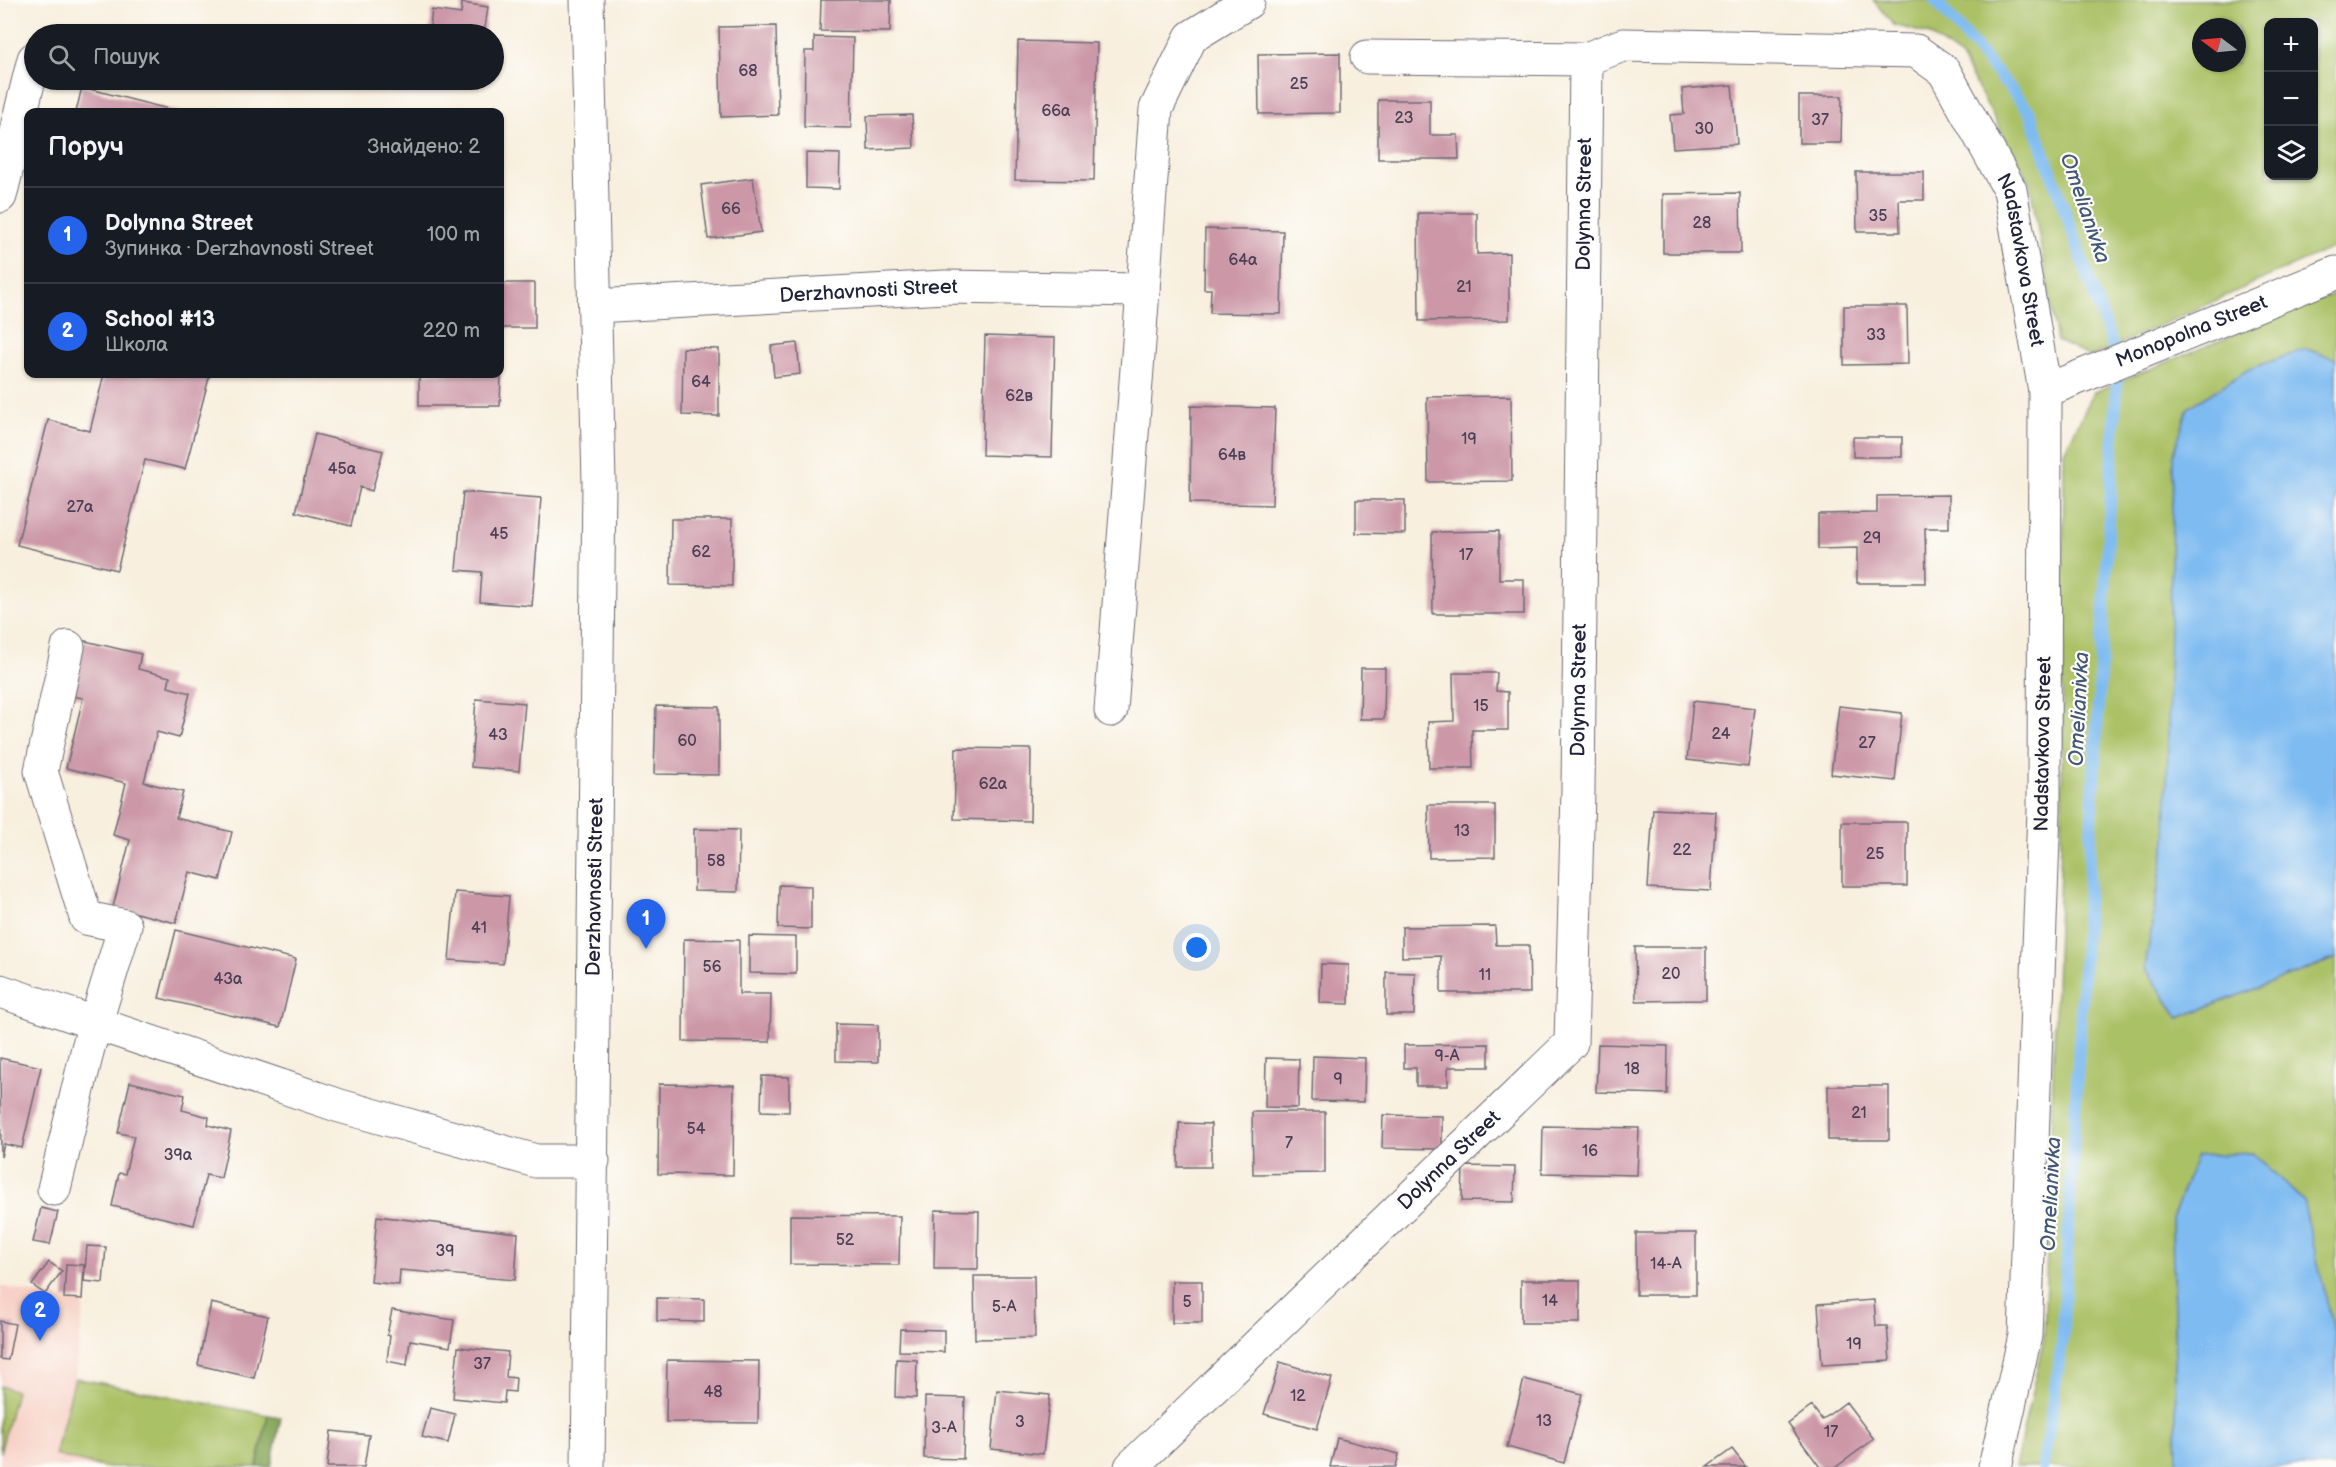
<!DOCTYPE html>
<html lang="uk">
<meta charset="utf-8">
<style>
:root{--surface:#171b24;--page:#20242c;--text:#f1f3f6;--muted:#9ea1a6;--line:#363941;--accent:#2563eb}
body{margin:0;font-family:"Balsamiq Sans",sans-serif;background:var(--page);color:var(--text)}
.controls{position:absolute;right:18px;top:18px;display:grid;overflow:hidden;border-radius:12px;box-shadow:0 2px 4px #0004}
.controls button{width:54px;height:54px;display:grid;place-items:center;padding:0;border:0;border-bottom:2px solid var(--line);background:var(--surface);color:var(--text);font:30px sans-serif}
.compass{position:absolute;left:2192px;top:18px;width:54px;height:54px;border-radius:50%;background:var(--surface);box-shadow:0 2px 4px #0004;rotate:286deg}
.you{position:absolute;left:1197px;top:948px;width:21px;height:21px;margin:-15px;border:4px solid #fff;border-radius:50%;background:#1a73e8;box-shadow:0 0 0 9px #1a73e833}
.badge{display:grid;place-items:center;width:39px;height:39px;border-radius:50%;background:var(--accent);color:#fff;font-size:20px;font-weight:700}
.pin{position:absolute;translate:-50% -50px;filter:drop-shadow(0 2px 3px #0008)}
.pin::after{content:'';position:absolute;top:32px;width:21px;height:18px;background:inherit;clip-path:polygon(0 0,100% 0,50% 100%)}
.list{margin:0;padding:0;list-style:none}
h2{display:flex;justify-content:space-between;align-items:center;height:78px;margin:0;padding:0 24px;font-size:26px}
h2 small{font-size:20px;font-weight:400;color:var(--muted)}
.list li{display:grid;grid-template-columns:39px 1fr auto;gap:18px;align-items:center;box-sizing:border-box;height:96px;padding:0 24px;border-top:2px solid var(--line)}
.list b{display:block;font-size:22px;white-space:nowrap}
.list p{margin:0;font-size:20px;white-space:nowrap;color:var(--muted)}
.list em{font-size:20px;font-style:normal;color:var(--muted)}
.icon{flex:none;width:33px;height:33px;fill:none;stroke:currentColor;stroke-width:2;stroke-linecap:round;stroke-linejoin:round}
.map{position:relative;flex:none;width:2336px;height:1467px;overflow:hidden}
.search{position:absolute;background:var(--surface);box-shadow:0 2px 4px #0004;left:24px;top:24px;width:480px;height:66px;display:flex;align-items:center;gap:15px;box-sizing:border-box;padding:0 21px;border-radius:33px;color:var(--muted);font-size:22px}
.panel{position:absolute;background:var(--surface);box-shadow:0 2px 4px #0004;left:24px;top:108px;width:480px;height:270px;border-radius:12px}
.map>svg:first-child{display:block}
.built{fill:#f7d1c6}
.green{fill:#abc166;stroke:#667250;stroke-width:1.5;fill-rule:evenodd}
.forest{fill:#88a75b;stroke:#55644b;stroke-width:1.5}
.water{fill:#7ebbf1;stroke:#506e96;stroke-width:1.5}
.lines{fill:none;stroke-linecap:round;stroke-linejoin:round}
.stream{stroke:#7ebbf1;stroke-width:12}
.building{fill:#cc98a8}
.minor-casing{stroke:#6d6a74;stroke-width:35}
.minor{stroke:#fff;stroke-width:33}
.labels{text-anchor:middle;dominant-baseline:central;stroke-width:4.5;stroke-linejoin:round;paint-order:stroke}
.number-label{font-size:16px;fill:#4c4056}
.street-label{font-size:20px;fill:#22223b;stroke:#fdfcf7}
.water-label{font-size:21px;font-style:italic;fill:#42587b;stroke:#fdfcf7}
</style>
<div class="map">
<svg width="2336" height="1467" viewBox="0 0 2336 1467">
<rect width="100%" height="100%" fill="#fdfcf7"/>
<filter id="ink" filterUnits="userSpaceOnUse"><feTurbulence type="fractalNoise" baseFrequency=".0167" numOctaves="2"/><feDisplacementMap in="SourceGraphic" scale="12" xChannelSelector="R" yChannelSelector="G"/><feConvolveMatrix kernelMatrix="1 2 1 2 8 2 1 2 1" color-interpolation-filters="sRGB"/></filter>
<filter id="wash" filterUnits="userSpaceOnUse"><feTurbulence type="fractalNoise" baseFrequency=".008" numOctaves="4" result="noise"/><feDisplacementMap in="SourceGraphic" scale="24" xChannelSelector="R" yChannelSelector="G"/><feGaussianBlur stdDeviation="1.35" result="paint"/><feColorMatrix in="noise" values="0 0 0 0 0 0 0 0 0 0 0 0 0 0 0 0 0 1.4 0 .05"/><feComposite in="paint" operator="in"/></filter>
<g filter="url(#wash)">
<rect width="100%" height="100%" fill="#f8efde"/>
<!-- built -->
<path class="built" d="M0,1286L84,1304L75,1378L281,1417L271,1467H0Z"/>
<!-- green -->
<path class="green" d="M1873,0H2336V246L2091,357L2057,341L2030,183L1960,56L1928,34L1894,25ZM2268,22H2314V176H2268ZM2201,27H2237V63H2201Z
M2336,293V359L2306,349L2166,840L2145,968L2179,1018L2336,958V1467L2303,1201L2253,1153L2196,1156L2172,1219L2177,1467H2015L2044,1338L2062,811L2064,452L2094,392Z
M75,1378L268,1415L257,1467H103L55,1455Z
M0,1386L16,1391L0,1453Z"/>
<!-- forest -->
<path class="forest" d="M268,1415L281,1417L271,1467H257Z"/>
<!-- water -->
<path class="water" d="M2306,349L2336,359V958L2179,1018L2145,968L2166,840L2173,456L2188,408L2249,369Z
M2253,1153L2303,1201L2336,1339V1467H2177L2172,1219L2196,1156Z"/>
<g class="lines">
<!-- stream -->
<path class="stream" d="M1935,0L2030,112L2114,350L2117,380L2062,1343L2043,1467"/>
</g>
<g id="blocks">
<!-- building -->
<path class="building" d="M821,0H891L890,32L820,31Z
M462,3L488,7L484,34H429L432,10L461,14Z
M776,26L778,115L721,117L719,27Z
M814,37L853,38L851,128L804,127L805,51H814Z
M1018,41L1097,43L1094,181L1015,180Z
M1340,53V113L1259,114L1258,54Z
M1732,85L1737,144L1673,148L1670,115L1684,114L1682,89Z
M82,87L180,112H76Z
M1799,96H1842L1841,143H1799Z
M1378,100H1430V135H1458L1459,159H1378Z
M912,115L914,148L868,150L867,116Z
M806,153L840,154L839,189L806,188Z
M1856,172H1924V200H1899L1900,232H1857Z
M753,178L761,232L708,239L701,185Z
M1740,193L1741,253H1663V194Z
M1418,213H1477V254L1509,253V320L1419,321Z
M1205,229L1283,231L1281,314L1210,313L1211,289H1204Z
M500,283H535V328H500Z
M1844,306H1907L1908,364L1844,365Z
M985,336L1055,338L1052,457L982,455Z
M797,343L800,374L774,377L771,346Z
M683,348L719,349V416L682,415Z
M104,374H210L185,469L145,460L117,570L17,545L48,420L90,431Z
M419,374H501L500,406H419Z
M1511,396L1512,481L1428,482L1427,397Z
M1191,406L1275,408L1272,505L1190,503Z
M315,434L383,451L372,491L360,487L351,526L296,512Z
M1853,437H1902V457H1853Z
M463,492L541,498L532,606L480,602L482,572L456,570Z
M1949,495V528H1925L1926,583H1857V548L1818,549V514L1877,513V496Z
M1356,500H1405V534L1356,533Z
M671,519H732V586L670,585Z
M1499,531V579H1524V614H1433L1432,532Z
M81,640L141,654L138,669L170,677L168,687L190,693L179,738L157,732L144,782L183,792L176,818L232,832L220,880L189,872L176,923L113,907L130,840L113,835L126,783L66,768L83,698L67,695Z
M1361,668H1385L1384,719H1360Z
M1453,673H1497L1496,691L1508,692V730H1472L1473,768H1429L1428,722L1454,721Z
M476,699L525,703L519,771L471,767Z
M1693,701L1755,708L1748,767L1687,760Z
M656,706L719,707V775L654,774Z
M1839,706L1902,713L1895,781L1831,774Z
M956,748L1031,749L1030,821L954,819Z
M1428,805H1495V857L1429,858Z
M1653,809L1716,812L1711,891L1648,888Z
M1842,822H1907V886H1842Z
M694,829L739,830L738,892L694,891Z
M779,885L811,886V929L778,928Z
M455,892L509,896L503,964L449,960Z
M1495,926L1496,945H1529L1530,993H1441V956L1402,957V927Z
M176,930L296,959L280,1027L159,998Z
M749,936L796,937V974L749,973Z
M684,939L739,940V994H771L770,1042L683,1041Z
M1635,947H1706V1000L1636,1001Z
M1321,964L1349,965V1004L1320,1003Z
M1386,972L1415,973L1414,1015H1386Z
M836,1024L878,1025V1062L836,1061Z
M1489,1044V1067H1448V1086H1416V1068H1404V1045Z
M1598,1044L1668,1046L1667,1094L1596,1092Z
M1313,1056L1365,1058L1364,1102L1312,1101Z
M0,1058L41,1067L22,1148L4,1144L1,1157Z
M1266,1058L1299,1059L1298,1108L1265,1107Z
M762,1076L789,1077V1112L761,1111Z
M130,1082L185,1095L182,1110L209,1117L208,1125L231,1131L221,1178L206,1175L194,1225L112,1206L119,1173L125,1174L134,1136L118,1133Z
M659,1084L734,1085L733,1175L658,1174Z
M1828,1086H1889V1140H1828Z
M1252,1112H1325V1173L1253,1174Z
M1383,1115L1442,1116V1149L1382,1148Z
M1179,1123L1211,1124V1167H1178Z
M1543,1126L1639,1128L1637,1175L1542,1173Z
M1463,1166L1515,1167L1514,1202L1462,1201Z
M41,1208L58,1212L50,1245L33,1242Z
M935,1210L979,1211L978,1269H934Z
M790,1215L900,1216L899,1265L790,1264Z
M377,1216L518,1233L515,1280L400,1270L399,1285L371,1282Z
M1636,1233H1696V1295H1636Z
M87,1246L106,1247L103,1283L84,1281Z
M49,1262L62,1271L45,1294L32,1285Z
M66,1264L84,1265L82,1299L64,1298Z
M974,1276H1034L1035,1338L975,1339Z
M1521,1280H1580V1323H1521Z
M1172,1281H1202V1323H1172Z
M657,1298L704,1299V1322L657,1321Z
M1874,1300L1876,1326H1887L1890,1361L1822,1365L1818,1304Z
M211,1303L268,1316L254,1378L198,1365Z
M392,1310L454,1320L450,1347L410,1340L407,1365L387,1361L390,1336L387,1335Z
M0,1321L15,1324L8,1360L0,1359Z
M900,1329L944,1330V1352L899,1351Z
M458,1347L508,1352L506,1377L516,1378L515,1392L505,1391L504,1403L453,1398Z
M896,1359L917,1360L916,1398L895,1397Z
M667,1360L759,1361L758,1423L666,1422Z
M1280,1362L1332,1378L1317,1429L1264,1414Z
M1524,1379L1582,1394L1564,1463L1507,1447Z
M997,1390L1050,1395L1043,1454L991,1449Z
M925,1397L965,1398L963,1459L924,1458Z
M1846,1402L1874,1439L1836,1467H1820L1788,1424L1812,1406L1822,1420Z
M430,1408L455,1414L448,1443L422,1437Z
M331,1431L369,1435L364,1467H327Z
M1337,1438L1399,1454L1396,1467H1330Z
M1732,1449L1746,1467H1707Z"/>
</g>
</g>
<g filter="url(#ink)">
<use href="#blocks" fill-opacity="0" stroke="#6d6a74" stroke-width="1.5"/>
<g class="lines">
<defs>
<g id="minor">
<path d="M587,0L599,482L588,1467"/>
<path d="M1367,57L1586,59"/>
<path d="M0,196L34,59"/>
<path d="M1143,290L1156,109L1191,37L1248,2"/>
<path id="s1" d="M595,306L945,287L1143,290L1111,710"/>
<path id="s2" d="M2045,391L2336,273"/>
<path d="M0,991L340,1106L536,1161H593"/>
<path d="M54,1189L88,1048L125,926L86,918L41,771L68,647"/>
<path id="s3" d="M1131,1467L1571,1043L1578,791L1586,59L1623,45L1916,51L1944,71L2010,190L2045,391L2044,810L2025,1336L1995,1467"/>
</g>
</defs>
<!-- minor casing -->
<use href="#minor" class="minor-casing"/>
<!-- minor -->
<use href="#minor" class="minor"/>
</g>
</g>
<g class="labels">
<!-- number labels -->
<g class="number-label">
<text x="748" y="71">68</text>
<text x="1299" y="84">25</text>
<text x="1056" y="111">66а</text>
<text x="1404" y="118">23</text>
<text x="1820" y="120">37</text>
<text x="1704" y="129">30</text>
<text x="731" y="209">66</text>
<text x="1878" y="216">35</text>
<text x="1702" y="223">28</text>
<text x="1243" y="260">64а</text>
<text x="1464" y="287">21</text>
<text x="1876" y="335">33</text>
<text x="701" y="382">64</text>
<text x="1019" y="396">62в</text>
<text x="1469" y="439">19</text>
<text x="1232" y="455">64в</text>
<text x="342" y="469">45а</text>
<text x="80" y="507">27а</text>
<text x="499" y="534">45</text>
<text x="1872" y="538">29</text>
<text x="701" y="552">62</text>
<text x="1466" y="555">17</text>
<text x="1481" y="706">15</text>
<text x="1721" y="734">24</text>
<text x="498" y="735">43</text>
<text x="687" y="741">60</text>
<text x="1867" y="743">27</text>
<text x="993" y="784">62а</text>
<text x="1462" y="831">13</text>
<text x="1682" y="850">22</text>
<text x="1875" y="854">25</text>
<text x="716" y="861">58</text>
<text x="479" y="928">41</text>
<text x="712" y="967">56</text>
<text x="1671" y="974">20</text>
<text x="1485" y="975">11</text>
<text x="228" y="979">43а</text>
<text x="1447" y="1056">9-А</text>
<text x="1632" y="1069">18</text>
<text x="1338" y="1079">9</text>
<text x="1859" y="1113">21</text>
<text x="696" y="1129">54</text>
<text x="1289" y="1143">7</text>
<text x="1590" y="1151">16</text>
<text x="178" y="1155">39а</text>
<text x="845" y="1240">52</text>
<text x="445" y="1251">39</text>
<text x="1666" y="1264">14-А</text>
<text x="1550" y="1301">14</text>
<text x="1187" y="1302">5</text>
<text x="1004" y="1307">5-А</text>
<text x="1854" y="1344">19</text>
<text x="482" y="1364">37</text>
<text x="713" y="1392">48</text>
<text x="1298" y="1396">12</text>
<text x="1544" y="1421">13</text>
<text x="1020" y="1422">3</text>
<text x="944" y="1428">3-А</text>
<text x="1831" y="1432">17</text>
</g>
<!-- street labels -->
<g class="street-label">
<text stroke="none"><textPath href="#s3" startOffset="1450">Dolynna Street</textPath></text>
<text stroke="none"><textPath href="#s3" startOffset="2169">Nadstavkova Street</textPath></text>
<text stroke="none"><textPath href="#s1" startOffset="274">Derzhavnosti Street</textPath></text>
<text stroke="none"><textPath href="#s2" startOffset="158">Monopolna Street</textPath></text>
<text stroke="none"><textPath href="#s3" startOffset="964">Dolynna Street</textPath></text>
<text transform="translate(2043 744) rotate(-89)">Nadstavkova Street</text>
<text transform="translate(595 887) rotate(-89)">Derzhavnosti Street</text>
<text stroke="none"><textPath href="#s3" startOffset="442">Dolynna Street</textPath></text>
</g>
<!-- water labels -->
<g class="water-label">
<text transform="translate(2085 208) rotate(71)">Omelianivka</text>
<text transform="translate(2079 709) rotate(-87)">Omelianivka</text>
<text transform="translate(2051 1194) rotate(-87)">Omelianivka</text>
</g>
</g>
</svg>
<div class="controls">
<button>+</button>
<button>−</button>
<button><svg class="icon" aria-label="layers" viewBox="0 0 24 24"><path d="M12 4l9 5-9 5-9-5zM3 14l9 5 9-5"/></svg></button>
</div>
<svg class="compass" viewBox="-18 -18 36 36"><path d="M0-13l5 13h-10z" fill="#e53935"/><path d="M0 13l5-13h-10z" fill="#9ea1a6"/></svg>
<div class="you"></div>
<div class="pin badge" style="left:646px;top:949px">1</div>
<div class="pin badge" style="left:40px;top:1341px">2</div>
<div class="search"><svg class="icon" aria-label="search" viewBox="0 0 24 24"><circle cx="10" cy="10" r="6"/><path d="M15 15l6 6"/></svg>Пошук</div>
<section class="panel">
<h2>Поруч<small>Знайдено: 2</small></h2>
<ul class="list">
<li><span class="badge">1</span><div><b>Dolynna Street</b><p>Зупинка · Derzhavnosti Street</p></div><em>100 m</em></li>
<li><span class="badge">2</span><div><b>School #13</b><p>Школа</p></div><em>220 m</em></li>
</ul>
</section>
</div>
